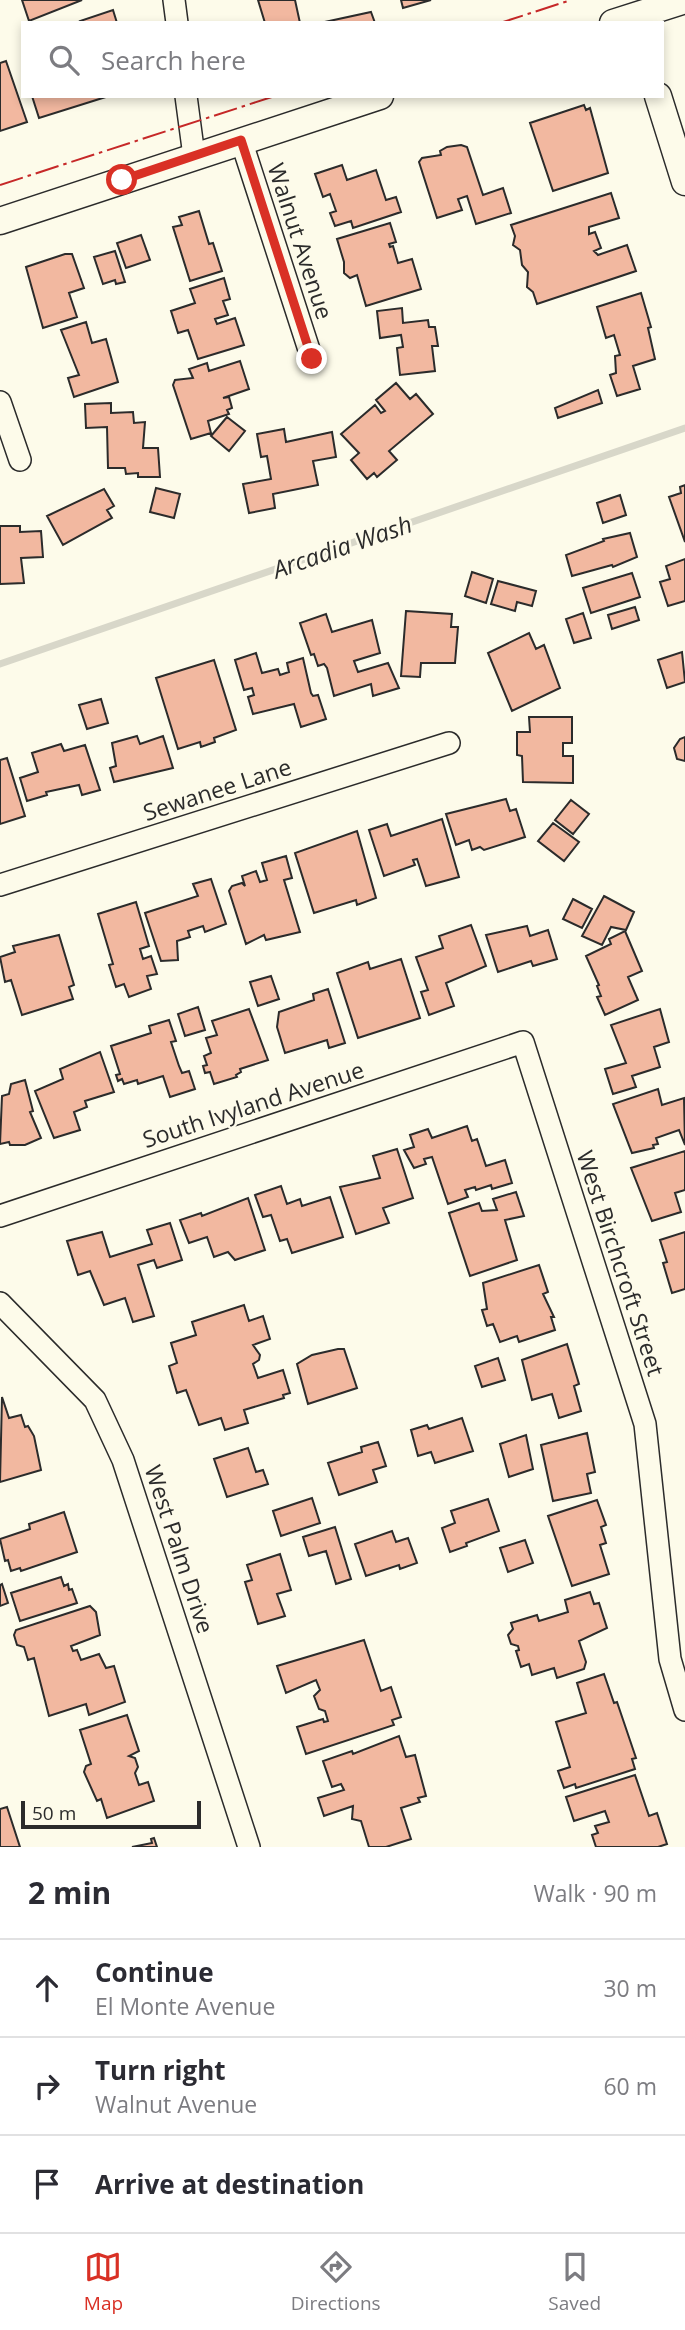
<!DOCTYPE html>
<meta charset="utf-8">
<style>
:root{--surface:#fff;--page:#f7f7f7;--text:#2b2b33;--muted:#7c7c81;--line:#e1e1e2;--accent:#d93025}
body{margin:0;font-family:"Open Sans",sans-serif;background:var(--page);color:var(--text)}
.scale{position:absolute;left:21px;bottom:18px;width:180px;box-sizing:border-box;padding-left:7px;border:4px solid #2b2b2b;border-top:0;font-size:19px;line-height:24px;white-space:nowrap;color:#2b2b2b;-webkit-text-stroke:5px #fdfbea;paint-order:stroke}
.stop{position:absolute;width:21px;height:21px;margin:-16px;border:5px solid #d93025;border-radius:50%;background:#fff}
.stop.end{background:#d93025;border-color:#fff;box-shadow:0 2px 7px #0008}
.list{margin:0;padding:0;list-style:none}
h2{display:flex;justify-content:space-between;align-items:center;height:91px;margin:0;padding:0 28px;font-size:30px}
h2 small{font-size:23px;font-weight:400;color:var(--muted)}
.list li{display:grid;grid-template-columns:46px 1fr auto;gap:21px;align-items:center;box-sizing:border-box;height:98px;padding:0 28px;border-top:2px solid var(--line)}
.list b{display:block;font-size:26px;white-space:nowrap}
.list p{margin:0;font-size:23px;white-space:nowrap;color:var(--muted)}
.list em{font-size:23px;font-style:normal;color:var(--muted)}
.icon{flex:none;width:38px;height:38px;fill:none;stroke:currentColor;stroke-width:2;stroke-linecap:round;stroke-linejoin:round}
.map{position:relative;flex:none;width:685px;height:1847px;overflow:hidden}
.search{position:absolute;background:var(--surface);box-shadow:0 4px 10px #0003;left:21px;right:21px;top:21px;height:77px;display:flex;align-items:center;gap:18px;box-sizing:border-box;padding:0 24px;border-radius:0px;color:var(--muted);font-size:26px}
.sheet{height:385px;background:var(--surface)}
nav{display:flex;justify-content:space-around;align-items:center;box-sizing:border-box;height:98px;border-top:2px solid var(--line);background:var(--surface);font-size:19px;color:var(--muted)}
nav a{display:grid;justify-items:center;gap:4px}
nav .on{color:var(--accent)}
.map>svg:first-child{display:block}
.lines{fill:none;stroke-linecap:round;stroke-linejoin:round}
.stream{stroke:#d8d7c9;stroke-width:7}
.building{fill:#f2b8a0;stroke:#2b2b2b;stroke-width:2}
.minor-casing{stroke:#2b2b2b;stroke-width:24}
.tertiary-casing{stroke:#2b2b2b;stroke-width:29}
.minor{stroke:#fdfbea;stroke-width:21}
.tertiary{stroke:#fdfbea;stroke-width:26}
.power{stroke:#c62828;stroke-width:2;stroke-dasharray:24 5 3.5 5;stroke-linecap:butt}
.route{stroke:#d93025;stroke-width:9}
.labels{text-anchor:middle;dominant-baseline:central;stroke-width:5;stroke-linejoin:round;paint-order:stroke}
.street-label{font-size:23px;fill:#2b2b2b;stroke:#fdfbea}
.water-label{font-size:24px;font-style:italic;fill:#2b2b2b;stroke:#fdfbea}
</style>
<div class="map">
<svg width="685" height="1847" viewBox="0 0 685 1847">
<rect width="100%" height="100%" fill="#fdfbea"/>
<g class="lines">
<!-- stream -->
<path class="stream" d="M0,664L685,428"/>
</g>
<!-- building -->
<path class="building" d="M22,0H82L29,21Z
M258,0H295L300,23H265Z
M401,0H431L403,8Z
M113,10L117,23H81L80,21Z
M371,12L375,23H320Z
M6,61L27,122L0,131V63Z
M32,96H109L39,118Z
M584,105L586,110L590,108L608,173L553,191L530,123Z
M461,145L467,147L483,195L503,188L511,213L476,224L467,196L458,199L462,210L437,218L419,162L422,158L441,155L440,151L447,147Z
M342,165L347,180L376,170L386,200L396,197L401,212L353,228L351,221L335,226L330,213L336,211L330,194L323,197L315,174Z
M611,193L619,218L589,227V234L595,232L601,248L594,251L598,255L627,245L636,271L537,304L533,292L527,287L528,272L522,265L520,250L513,245L515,236L511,225Z
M199,211L209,244L213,243L222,271L190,281L173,227L182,225L179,217Z
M390,223L396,242L389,244L390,247L393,246L398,263L412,259L421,289L366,306L357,275L350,278L344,273V262L337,239Z
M141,235L150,260L126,268L117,243Z
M115,251L125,282L116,284L115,280L103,284L94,257Z
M65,254H72L84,288L69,293L77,317L43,328L26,267Z
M224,278L230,299L223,301L228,315L215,319L217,324L235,318L244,345L198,359L188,330L178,333L171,311L195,303L190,289Z
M641,293L651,327L648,328L655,359L633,366L640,389L617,396L610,375L616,373L615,356L620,355L614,335L606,338L597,307Z
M402,308L403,323L428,320L429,327H435L438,346H432L435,371L400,375L397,348L403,347L401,335L380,338L377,311Z
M86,322L92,343L106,339L118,382L74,397L68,378L79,375L61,330Z
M240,361L249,389L223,398L229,397L232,408L227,410L229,414L208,421L211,433L191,439L173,385L175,380L193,378L189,369L207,363L209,371Z
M396,383L410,399L416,394L433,414L389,451L397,460L377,477L374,473L367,479L351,460L359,453L341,434L375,405L381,413L385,411L376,400Z
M598,390L602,403L558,418L555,408Z
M111,403V413L133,412L134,423L145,422L143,448H158L160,477H138V473L126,474L125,468H108L107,427L86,428L85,404Z
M227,417L245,431L229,451L211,436Z
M284,429L286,442L332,432L336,457L313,461L318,485L273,494L275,508L249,513L243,484L271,479L267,456L261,457L257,434Z
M685,485V542L669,497L681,493L680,487Z
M156,488L180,494L174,518L150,512Z
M104,489L114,506L107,510L112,518L63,545L47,516Z
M620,495L626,515L603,523L597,503Z
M0,526H20V532L41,531L43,557L21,558L24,583L0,584Z
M630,533L637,557L613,567L612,565L572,576L566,555L604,541L603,539Z
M685,559V601L668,606L660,582L670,579L666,566Z
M472,572L493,579L486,603L465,596Z
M632,573L640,597L591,613L583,588Z
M498,581L536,591L532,606L517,602L515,611L491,604Z
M635,607L639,620L612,629L608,615Z
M406,611L452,614L451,627H458L455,663H421L420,677L401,676Z
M583,613L591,638L574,643L566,619Z
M326,614L332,632L372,620L380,653L354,661L358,672L388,663L399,688L373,696L371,684L334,696L327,668L324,664L318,666L314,654L311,655L300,623Z
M529,633L536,649L544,645L560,688L512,711L488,653Z
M682,652L685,682L667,688L658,660Z
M256,653L262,673L278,669L280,675L289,672L287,663L303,658L311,693L313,696L318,695L326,719L301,727L294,704L253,714L248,697L254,695L252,688L244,690L235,660Z
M214,660L236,730L214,738L215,742L201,747L200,742L178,749L156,678Z
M101,699L108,723L87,729L79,705Z
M529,717H572V743H563V756H573V783L523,782L522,756L517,755V732H530Z
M137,736L140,744L163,736L173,768L114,782L110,768L116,766L112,743Z
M685,737V761L677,759L674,748L680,739Z
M61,744L64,751L85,745L100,790L82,795L79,785L46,792L47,795L27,801L20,778L38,772L32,753Z
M7,758L25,816L0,824V760Z
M506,799L510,811L516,809L525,837L484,850L480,847L472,850L469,840L456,845L446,814Z
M571,800L589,814L573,834L555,820Z
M442,819L459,877L426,886L417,859L413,860L415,865L384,876L369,830L387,824L391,836Z
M553,823L579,842L564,861L538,841Z
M357,831L376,898L357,905L356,900L314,913L295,853Z
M286,856L292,878L284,880L300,932L266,940L264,935L246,944L229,891L232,886L242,883L245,886L242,876L256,871L260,882L267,880L262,863Z
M211,879L226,924L205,932L203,926L188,931L190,937L177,941L178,960L161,961L145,913L198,896L193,884Z
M604,896L634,912L626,930L611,927L602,945L582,936Z
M573,899L592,909L582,928L563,919Z
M136,902L149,946L140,949L143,959L151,956L157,974L147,976L151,989L129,997L124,984L116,987L109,965L113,964L98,914Z
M471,925L486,966L446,983L454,1006L429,1015L421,992L428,990L416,957L443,948L439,936Z
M527,926L530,936L548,930L557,959L533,966L531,961L498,972L486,935Z
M625,931L642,971L628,977L638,1000L605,1015L597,997L601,996L597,986L599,985L586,956L611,944L609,939Z
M59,935L74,985L69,987L73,999L22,1015L11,980L5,982L0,957L15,952L13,946Z
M401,959L420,1018L358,1038L337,973L368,962L370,969Z
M271,976L279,999L258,1006L250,982Z
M328,989L345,1043L329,1048L327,1040L285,1053L277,1027L279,1012L314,1000L313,994Z
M198,1007L205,1030L185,1036L178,1014Z
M249,1009L268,1060L240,1069L241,1072L236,1075L237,1077L214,1084L210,1072L205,1073L203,1066L207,1065L204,1056L211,1053L206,1038L217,1035L212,1021Z
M660,1009L669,1042L654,1047L660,1067L632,1076L636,1087L613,1094L605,1069L626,1063L611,1025Z
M169,1020L176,1041L171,1042L179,1066L182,1073L189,1071L195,1089L170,1097L163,1076L138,1084L137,1080L124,1084L122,1079L118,1081L116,1075L120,1074L111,1046L151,1033L149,1026Z
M100,1052L114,1092L85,1101L87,1107L74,1112L80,1130L54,1138L35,1091L63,1079L60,1069Z
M25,1080L33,1111L30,1112L41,1138L25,1145H10L9,1142L0,1144L2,1096L9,1094L11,1084Z
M658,1089L662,1105L684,1098L685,1145L679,1130L656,1138L658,1144L653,1145L654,1148L632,1153L613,1104Z
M467,1126L472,1141L477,1139L486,1166L505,1160L512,1183L492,1189L491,1185L476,1190L475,1187L465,1190L468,1197L448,1204L432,1157L424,1159L426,1164L414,1168L404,1150L414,1147L410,1135L428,1129L432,1138Z
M397,1149L413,1198L383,1208L389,1223L356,1234L340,1187L380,1178L373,1156Z
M685,1151V1190L675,1193L681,1212L652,1221L631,1168Z
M281,1186L287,1204L300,1199L302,1206L330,1197L343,1237L292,1253L287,1239L280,1241L271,1215L263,1217L255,1195Z
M516,1192L524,1216L505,1220L517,1260L470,1276L449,1213L479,1203L482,1211L497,1210L493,1199Z
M248,1198L265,1250L235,1260L228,1252L214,1257L207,1237L189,1243L180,1220L201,1213L202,1216Z
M170,1223L182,1260L157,1268L154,1260L138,1265L154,1316L133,1322L125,1298L104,1305L90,1271L78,1275L67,1241L102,1232L110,1257L152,1244L147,1230Z
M685,1232V1289L672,1293L663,1263L667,1262L660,1240Z
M539,1265L548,1292L543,1294L554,1317H551L555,1330L519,1342L517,1336L500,1342L493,1324L487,1326L482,1310L487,1309L483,1283Z
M244,1305L249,1321L263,1316L270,1339L253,1345L260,1355L259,1360L253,1364L258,1378L283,1370L290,1393L283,1395L284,1398L244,1410L248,1423L225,1430L221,1418L199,1425L186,1390L177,1393L169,1366L177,1363L171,1343L196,1335L192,1322Z
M567,1344L579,1384L574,1386L581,1411L559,1418L552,1394L532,1400L522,1360Z
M338,1349H344L357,1388L308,1404L297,1364L312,1355Z
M498,1358L505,1380L482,1387L475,1366Z
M2,1397L9,1418L21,1415L25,1427L28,1426L34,1436L41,1470L0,1482Z
M462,1418L473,1451L435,1463L431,1452L418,1456L411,1430L427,1425L429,1429Z
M587,1433L595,1472L587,1474L591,1493L553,1501L541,1445Z
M526,1435L533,1469L509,1477L500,1444Z
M378,1442L386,1466L373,1470L377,1482L339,1495L328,1463L362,1452L361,1447Z
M248,1448L256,1472L263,1470L268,1484L227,1497L214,1459Z
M312,1498L320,1523L281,1536L273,1511Z
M488,1499L499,1531L466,1543L467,1546L450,1552L442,1528L455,1523L451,1511Z
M597,1500L606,1525L601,1527L606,1543L600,1545L609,1574L572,1586L548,1516Z
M64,1512L77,1552L21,1571L20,1568L11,1571L8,1560L5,1561L0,1539L30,1529L29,1524Z
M335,1527L351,1579L336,1584L326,1551L309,1556L303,1537Z
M392,1531L396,1542L408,1538L417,1563L400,1569L399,1565L366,1576L355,1544Z
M525,1540L533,1563L508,1572L500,1548Z
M280,1554L291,1590L277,1594L285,1616L258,1624L245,1582L252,1580L247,1565Z
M61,1577L64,1586L68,1584L69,1590L72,1589L77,1603L20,1621L11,1593Z
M2,1584L8,1603L0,1606V1585Z
M590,1592L594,1604L599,1603L607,1628L579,1641L586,1662L584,1669L557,1678L554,1668L532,1675L529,1664L521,1667L516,1651L519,1650L518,1646L511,1644L508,1635L513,1629L511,1623L537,1615L539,1621L568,1612L565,1600Z
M90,1606L96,1612L100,1635L71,1646L73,1651L77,1650L81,1660L99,1654L106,1668L114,1666L125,1702L89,1715L86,1704L49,1716L34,1658L28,1660L24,1647L17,1645L14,1635L16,1630Z
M364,1640L381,1691L391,1687L401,1717L392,1720L394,1725L306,1754L297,1727L323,1719L324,1722L328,1721L325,1711L319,1709L314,1696L320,1690L316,1680L286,1693L277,1666Z
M604,1674L614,1703L617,1702L636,1758L632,1759L635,1769L576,1788L575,1784L564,1788L558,1771L570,1767L556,1722L586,1713L577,1683Z
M127,1715L139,1751L129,1756L135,1758L138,1767L135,1773L139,1785L148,1782L154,1801L107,1818L101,1799L97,1801L84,1772L86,1766L91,1764L80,1730Z
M399,1736L406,1757L415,1755L426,1796L418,1798L420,1802L401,1808L411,1839L386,1847H369L361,1821L352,1819L353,1806L324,1816L318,1798L344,1790L341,1784L332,1787L323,1761L352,1751L353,1754Z
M635,1775L649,1816L657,1813L667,1844L658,1847H596L592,1835L598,1833L595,1826L609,1822L605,1811L574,1821L566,1797Z
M7,1807L20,1847H0V1809Z
M154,1838L157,1847H132L152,1843L151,1839Z"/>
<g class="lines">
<defs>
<path id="minor" d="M174,0L177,23
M186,96L194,156
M241,140L312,359
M0,402L20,460
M0,885L449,743
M0,1216L523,1042L645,1424L670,1659L685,1710
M0,1303L95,1400L123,1460L249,1847"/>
<path id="tertiary" d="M613,23L685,0
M658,96L685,182
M0,221L380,96"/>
</defs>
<!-- minor casing -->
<use href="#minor" class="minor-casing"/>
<!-- tertiary casing -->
<use href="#tertiary" class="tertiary-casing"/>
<!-- minor -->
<use href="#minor" class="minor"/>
<!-- tertiary -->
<use href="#tertiary" class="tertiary"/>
<!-- power -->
<path class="power" d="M500,23L571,0
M0,185L275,96"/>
</g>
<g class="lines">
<!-- route -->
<path class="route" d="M122,180L241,140L312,359"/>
</g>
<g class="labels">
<!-- street labels -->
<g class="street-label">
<text transform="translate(301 241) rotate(72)">Walnut Avenue</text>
<text transform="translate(217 789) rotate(-18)">Sewanee Lane</text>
<text transform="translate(253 1104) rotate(-18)">South Ivyland Avenue</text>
<text transform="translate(621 1263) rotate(72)">West Birchcroft Street</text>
<text transform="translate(180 1549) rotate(72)">West Palm Drive</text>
</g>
<!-- water labels -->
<g class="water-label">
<text transform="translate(342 546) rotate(-19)">Arcadia Wash</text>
</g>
</g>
</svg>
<div class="scale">50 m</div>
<div class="stop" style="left:122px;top:180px"></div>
<div class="stop end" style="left:312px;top:359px"></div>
<div class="search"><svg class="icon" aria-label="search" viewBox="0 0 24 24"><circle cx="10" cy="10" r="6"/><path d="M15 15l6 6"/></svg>Search here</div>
</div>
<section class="sheet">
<h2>2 min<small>Walk · 90 m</small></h2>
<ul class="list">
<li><svg class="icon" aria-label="ahead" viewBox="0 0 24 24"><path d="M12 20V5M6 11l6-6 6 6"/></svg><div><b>Continue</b><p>El Monte Avenue</p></div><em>30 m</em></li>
<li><svg class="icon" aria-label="right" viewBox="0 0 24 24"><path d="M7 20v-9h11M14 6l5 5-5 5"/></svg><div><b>Turn right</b><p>Walnut Avenue</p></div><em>60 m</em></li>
<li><svg class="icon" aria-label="arrive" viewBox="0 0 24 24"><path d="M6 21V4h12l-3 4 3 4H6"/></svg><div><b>Arrive at destination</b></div></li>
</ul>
</section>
<nav>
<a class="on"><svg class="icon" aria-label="map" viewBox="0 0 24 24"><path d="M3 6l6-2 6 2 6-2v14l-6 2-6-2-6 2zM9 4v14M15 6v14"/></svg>Map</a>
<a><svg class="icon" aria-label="directions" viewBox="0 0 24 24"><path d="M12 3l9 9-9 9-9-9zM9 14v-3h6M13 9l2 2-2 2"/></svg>Directions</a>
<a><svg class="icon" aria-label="saved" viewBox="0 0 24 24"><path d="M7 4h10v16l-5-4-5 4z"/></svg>Saved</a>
</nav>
